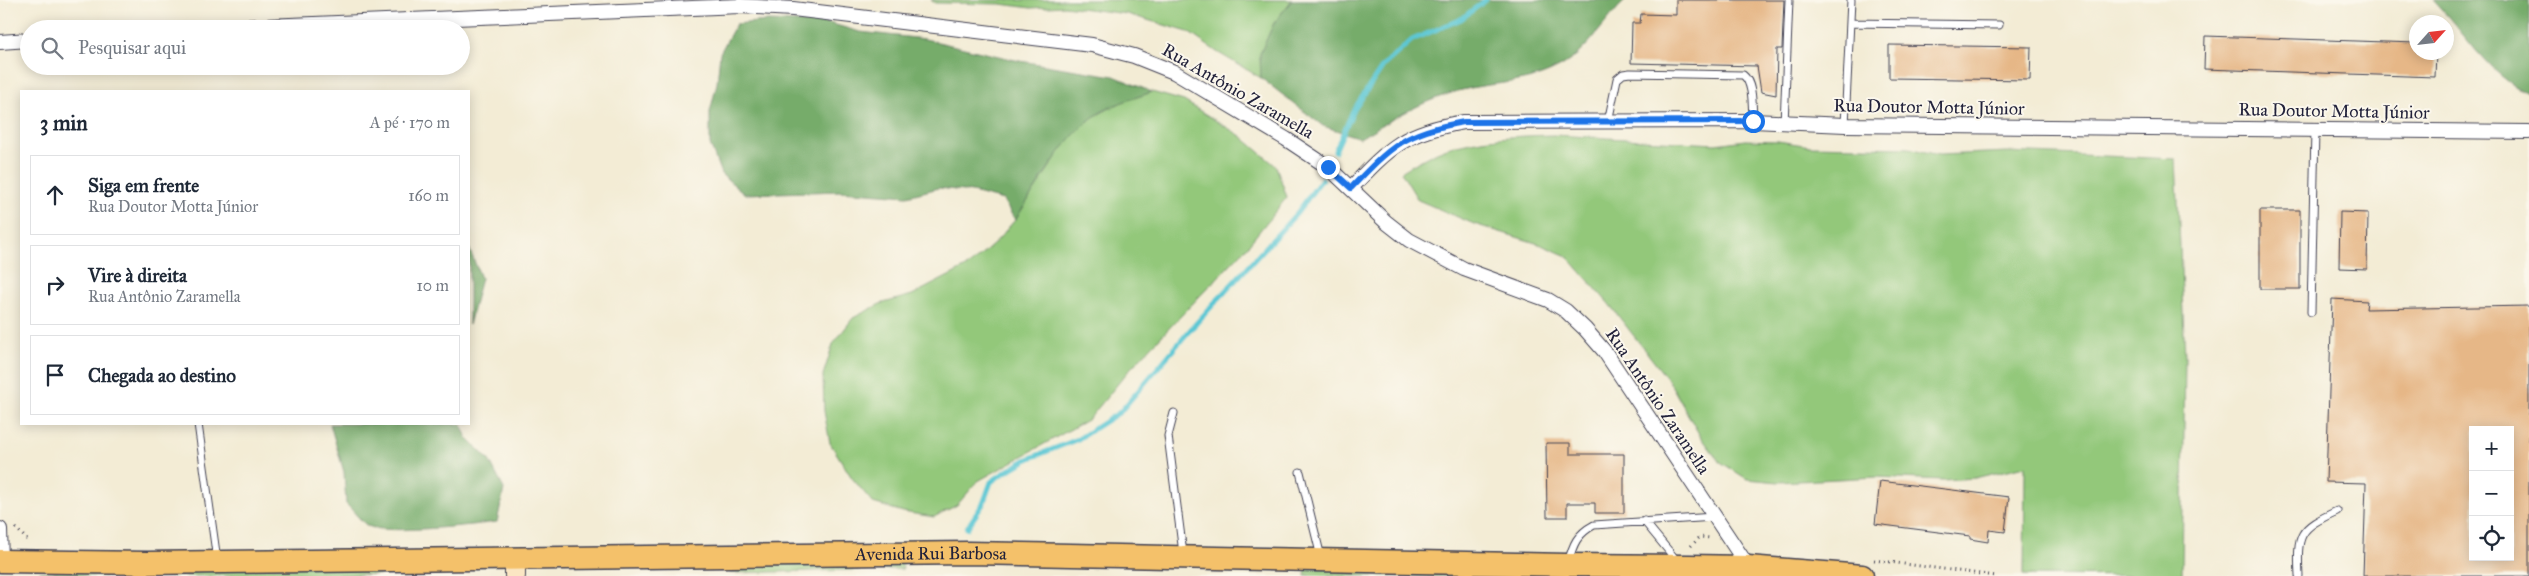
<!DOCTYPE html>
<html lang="pt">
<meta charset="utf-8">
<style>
:root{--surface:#fff;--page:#f6f6f7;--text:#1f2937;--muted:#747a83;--line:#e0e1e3}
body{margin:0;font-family:"IM FELL Great Primer",serif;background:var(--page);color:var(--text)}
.controls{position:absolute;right:15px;bottom:15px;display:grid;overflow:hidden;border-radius:0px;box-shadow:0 2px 12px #0003}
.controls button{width:45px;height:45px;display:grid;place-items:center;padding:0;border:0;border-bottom:1px solid var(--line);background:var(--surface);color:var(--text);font:25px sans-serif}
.compass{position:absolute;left:2409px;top:15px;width:45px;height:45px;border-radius:50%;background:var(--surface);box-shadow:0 2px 12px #0003;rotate:63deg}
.stop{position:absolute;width:15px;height:15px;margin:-11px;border:4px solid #1a73e8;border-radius:50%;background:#fff}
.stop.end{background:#1a73e8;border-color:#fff;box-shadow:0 1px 5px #0008}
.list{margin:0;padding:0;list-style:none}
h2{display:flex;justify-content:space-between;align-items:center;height:65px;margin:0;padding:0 20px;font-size:21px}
h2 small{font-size:16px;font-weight:400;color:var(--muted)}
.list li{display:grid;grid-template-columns:32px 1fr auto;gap:15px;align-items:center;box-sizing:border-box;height:80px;margin:0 10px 10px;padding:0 10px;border:1px solid var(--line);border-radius:0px}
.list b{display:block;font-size:19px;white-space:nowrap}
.list p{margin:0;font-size:16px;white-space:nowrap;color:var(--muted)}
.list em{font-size:16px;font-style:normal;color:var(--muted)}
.icon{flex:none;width:28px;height:28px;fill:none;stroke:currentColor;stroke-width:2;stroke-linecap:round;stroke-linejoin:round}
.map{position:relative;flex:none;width:2529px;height:576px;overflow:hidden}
.search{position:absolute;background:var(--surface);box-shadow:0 2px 12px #0003;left:20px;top:20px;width:450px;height:55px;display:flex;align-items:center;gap:12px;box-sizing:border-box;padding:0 18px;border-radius:28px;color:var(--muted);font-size:19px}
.panel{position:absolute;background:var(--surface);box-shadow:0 2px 12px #0003;left:20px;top:90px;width:450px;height:335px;border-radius:0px}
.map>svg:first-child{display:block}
.green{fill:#93c87a;stroke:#5a755a}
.forest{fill:#76ac6a;stroke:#4c6752}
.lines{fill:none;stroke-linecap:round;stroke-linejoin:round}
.stream{stroke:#5bc7d4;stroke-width:5}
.building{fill:#e6b787;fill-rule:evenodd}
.lane-casing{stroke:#414052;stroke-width:9}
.street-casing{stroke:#414052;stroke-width:16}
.secondary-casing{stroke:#414052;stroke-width:22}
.primary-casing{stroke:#414052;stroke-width:25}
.path{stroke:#414052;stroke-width:3;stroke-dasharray:1 4;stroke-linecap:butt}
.lane{stroke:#fff;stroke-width:7}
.street{stroke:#fff;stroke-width:14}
.secondary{stroke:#fbe6c3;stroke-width:20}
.primary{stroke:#f4c16a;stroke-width:22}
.route{stroke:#1a73e8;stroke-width:6}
.labels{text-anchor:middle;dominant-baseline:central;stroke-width:4;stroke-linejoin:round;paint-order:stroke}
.street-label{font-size:18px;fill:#22223b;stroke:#fbf7ec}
</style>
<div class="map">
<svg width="2529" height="576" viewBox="0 0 2529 576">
<rect width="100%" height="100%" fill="#fbf7ec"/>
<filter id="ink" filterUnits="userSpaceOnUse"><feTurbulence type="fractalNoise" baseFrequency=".02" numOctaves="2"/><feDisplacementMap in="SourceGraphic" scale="10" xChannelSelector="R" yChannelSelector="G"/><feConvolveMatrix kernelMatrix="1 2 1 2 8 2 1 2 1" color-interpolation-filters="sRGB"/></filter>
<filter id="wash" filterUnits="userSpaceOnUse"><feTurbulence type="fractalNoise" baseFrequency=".0096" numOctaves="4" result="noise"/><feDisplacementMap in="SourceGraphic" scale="20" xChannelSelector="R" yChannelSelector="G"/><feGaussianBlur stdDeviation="1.12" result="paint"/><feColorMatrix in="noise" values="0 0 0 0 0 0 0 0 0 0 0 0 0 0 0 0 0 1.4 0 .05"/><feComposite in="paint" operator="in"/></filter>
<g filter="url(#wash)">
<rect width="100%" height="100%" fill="#f3ecd5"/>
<!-- green -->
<path class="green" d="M931,0H1292L1274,23L1260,54L1261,78L1217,52L1188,32L1127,14L1064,6L1031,8L1001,4L935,3Z
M1152,92L1184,101L1241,136L1276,166L1287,197L1245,249L1130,369L1089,419L978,481L957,505L934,517L903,512L873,503L852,478L830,443L824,411L823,375L833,344L853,318L880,304L912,295L970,265L994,244L1015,220L1068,139L1093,117L1122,102Z
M1553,135L1716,144L1745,140L1778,141L1810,146L1909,148L1939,155L2008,152L2176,159L2185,357L2182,576L2024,575L2025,466L1975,478L1944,480L1877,477L1779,482L1747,479L1719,461L1699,434L1669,381L1609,304L1567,256L1539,244L1474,224L1418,200L1401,172C1419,161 1437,150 1457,145C1488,137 1522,136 1553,135Z
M731,561L902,562L903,569L731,573Z
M461,563V572L314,576H39V572Z
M1306,568L1404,569L1535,576H1333L1305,575Z"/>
<!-- forest -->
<path class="forest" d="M1292,0H1626C1605,19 1588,51 1563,65C1530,84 1506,81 1471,88C1431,96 1395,117 1360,138L1323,126L1261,78L1260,54L1274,23Z
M2433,0H2529V94C2487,74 2465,33 2433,0Z
M767,21L829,23L860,32L925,39L1020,61L1114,76L1152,92C1132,99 1109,105 1092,118C1059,144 1039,185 1015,220L1003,200L972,192L939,188L907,196L841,191L745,194L721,174L710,144V112L717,83L720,53L736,24Z
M469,248L481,278L469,325Z
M330,424H461L467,438L489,460L504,489L497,522C475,525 385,535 368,526C361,522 353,510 346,504L344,472Z"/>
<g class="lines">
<!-- stream -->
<path class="stream" d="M1335,151L1353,111L1383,66L1412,40L1461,19L1486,0
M967,528L983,504L991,482L1005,472L1028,459L1078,439L1120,412L1190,330L1297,213L1322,179"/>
</g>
<g id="blocks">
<!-- building -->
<path class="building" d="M1676,0H1784L1782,49H1777L1776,95L1761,92L1757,66L1631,63L1632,23H1640L1641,14L1676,15Z
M2205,36L2416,43V52H2436L2435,77L2204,69Z
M1889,45L2031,47L2030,80L1889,78Z
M2260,210H2300V289H2260Z
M2340,212L2368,213L2367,269L2339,268Z
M2332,299L2367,301L2366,309L2529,306V576H2363L2366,483L2326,482ZM2473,430H2510V557H2473Z
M1546,443H1570V454H1624V513H1595V503H1567V517H1547Z
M1880,481L2009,497L2005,532L1989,530L1988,542L1970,539V536L1875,524Z"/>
</g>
</g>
<g filter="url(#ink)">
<use href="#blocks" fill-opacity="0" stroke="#414052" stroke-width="1"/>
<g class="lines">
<defs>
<path id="lane" d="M1850,23L1999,25
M1608,122L1617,79L1623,74L1630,73L1743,75C1754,83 1752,109 1753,121
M1784,124L1789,0
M1845,125L1851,0
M2311,312L2315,130
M1174,413L1168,436L1183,553
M198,424L217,560
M1300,472L1321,557
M1644,521L1677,561
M1568,563C1573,544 1577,534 1594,525L1714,517
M2299,576C2297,534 2298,529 2337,511"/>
<path id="street" d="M193,29L740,6L793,9L1092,45L1134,56L1174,72L1286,139L1328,167L1386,222L1409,240L1464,269L1548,300L1566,311L1585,329L1605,352L1751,571
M0,42L29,40
M1351,188C1391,146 1405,132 1464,122L1753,121L1845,125L2529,132
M0,529L1,561"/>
<path id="secondary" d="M515,576V558"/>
<g id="primary">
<path id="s1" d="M0,561L148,563L968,553L1568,565L1689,566L1748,567L1862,576"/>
</g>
</defs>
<!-- lane casing -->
<use href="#lane" class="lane-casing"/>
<!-- street casing -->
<use href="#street" class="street-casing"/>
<!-- secondary casing -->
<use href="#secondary" class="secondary-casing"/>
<!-- primary casing -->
<use href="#primary" class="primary-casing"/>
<!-- path -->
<path class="path" d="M16,528L28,541
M1691,546L1700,537L1711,538
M1874,560L1996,576"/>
<!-- lane -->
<use href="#lane" class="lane"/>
<!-- street -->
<use href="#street" class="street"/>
<!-- secondary -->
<use href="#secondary" class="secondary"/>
<!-- primary -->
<use href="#primary" class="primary"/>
</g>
</g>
<g class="lines" filter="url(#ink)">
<!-- route -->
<path class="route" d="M1328,167L1351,188C1391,146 1405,132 1464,122L1753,121"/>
</g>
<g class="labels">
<!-- street labels -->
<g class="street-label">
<text transform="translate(1238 91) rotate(30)">Rua Antônio Zaramella</text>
<text transform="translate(1929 107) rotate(1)">Rua Doutor Motta Júnior</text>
<text transform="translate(2334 111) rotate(1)">Rua Doutor Motta Júnior</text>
<text transform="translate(1658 401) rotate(56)">Rua Antônio Zaramella</text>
<text stroke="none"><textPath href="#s1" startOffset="931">Avenida Rui Barbosa</textPath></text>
</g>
</g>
</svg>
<div class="controls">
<button>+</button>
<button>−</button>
<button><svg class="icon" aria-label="locate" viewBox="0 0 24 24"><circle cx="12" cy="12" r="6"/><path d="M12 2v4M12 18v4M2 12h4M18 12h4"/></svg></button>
</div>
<svg class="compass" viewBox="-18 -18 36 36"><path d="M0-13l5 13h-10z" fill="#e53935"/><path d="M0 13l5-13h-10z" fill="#747a83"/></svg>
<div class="stop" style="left:1753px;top:121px"></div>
<div class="stop end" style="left:1328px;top:167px"></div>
<div class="search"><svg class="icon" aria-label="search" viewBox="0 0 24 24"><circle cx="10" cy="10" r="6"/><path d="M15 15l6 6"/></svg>Pesquisar aqui</div>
<section class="panel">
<h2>3 min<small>A pé · 170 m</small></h2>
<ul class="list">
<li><svg class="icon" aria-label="ahead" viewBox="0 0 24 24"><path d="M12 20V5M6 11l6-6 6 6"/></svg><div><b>Siga em frente</b><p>Rua Doutor Motta Júnior</p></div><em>160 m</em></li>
<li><svg class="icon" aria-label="right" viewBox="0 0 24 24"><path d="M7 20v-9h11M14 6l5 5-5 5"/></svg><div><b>Vire à direita</b><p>Rua Antônio Zaramella</p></div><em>10 m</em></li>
<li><svg class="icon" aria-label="arrive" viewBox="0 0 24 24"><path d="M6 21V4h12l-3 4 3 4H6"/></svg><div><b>Chegada ao destino</b></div></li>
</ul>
</section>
</div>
